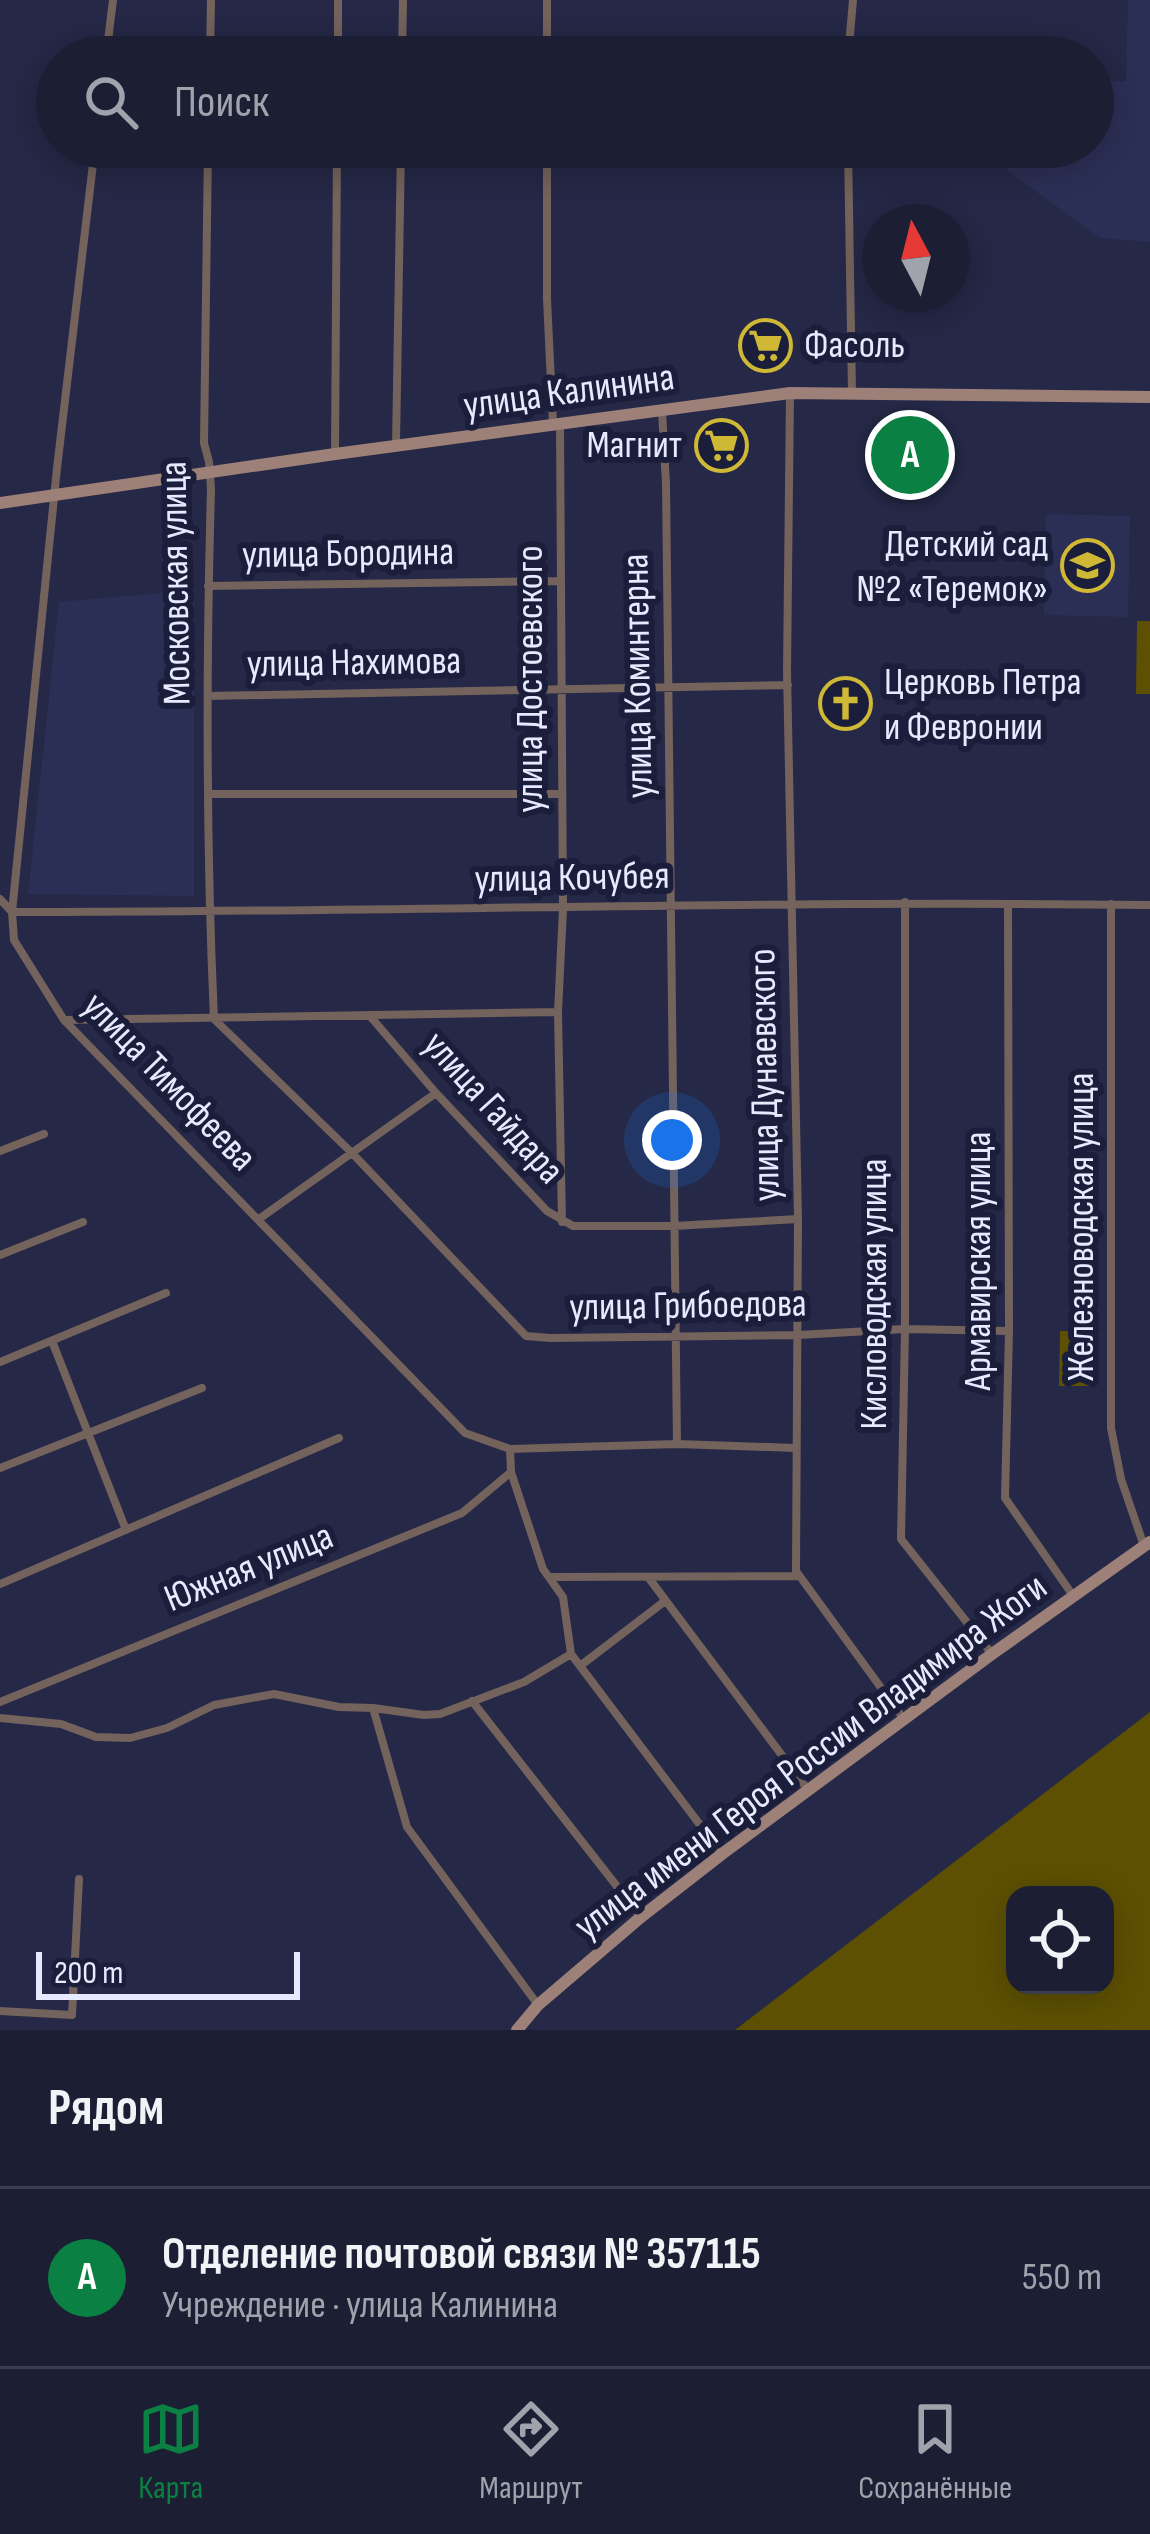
<!DOCTYPE html>
<html lang="ru">
<meta charset="utf-8">
<style>
:root{--surface:#1c1e34;--page:#292b40;--text:#f1f3f6;--muted:#a0a2ac;--line:#3a3c4f;--accent:#0b8043}
body{margin:0;font-family:"Sofia Sans Condensed",sans-serif;background:var(--page);color:var(--text)}
.controls{position:absolute;right:36px;bottom:36px;display:grid;overflow:hidden;border-radius:24px;box-shadow:0 6px 30px #0003}
.controls button{width:108px;height:108px;display:grid;place-items:center;padding:0;border:0;border-bottom:3px solid var(--line);background:var(--surface);color:var(--text);font:60px sans-serif}
.compass{position:absolute;left:862px;top:204px;width:108px;height:108px;border-radius:50%;background:var(--surface);box-shadow:0 6px 30px #0003;rotate:353deg}
.scale{position:absolute;left:36px;bottom:30px;width:264px;box-sizing:border-box;padding-left:12px;border:6px solid #e6eafe;border-top:0;font-size:33px;line-height:42px;white-space:nowrap;color:#e6eafe;-webkit-text-stroke:9px #1b1e3b;paint-order:stroke}
.you{position:absolute;left:672px;top:1140px;width:42px;height:42px;margin:-30px;border:9px solid #fff;border-radius:50%;background:#1a73e8;box-shadow:0 0 0 18px #1a73e833}
.badge{display:grid;place-items:center;width:78px;height:78px;border-radius:50%;background:var(--accent);color:#fff;font-size:39px;font-weight:700}
.pin{position:absolute;translate:-50% -50%;border:6px solid #fff;box-shadow:0 3px 12px #0006}
.list{margin:0;padding:0;list-style:none}
h2{display:flex;justify-content:space-between;align-items:center;height:156px;margin:0;padding:0 48px;font-size:51px}
h2 small{font-size:39px;font-weight:400;color:var(--muted)}
.list li{display:grid;grid-template-columns:78px 1fr auto;gap:36px;align-items:center;box-sizing:border-box;height:180px;padding:0 48px;border-top:3px solid var(--line)}
.list b{display:block;font-size:45px;white-space:nowrap}
.list p{margin:0;font-size:39px;white-space:nowrap;color:var(--muted)}
.list em{font-size:39px;font-style:normal;color:var(--muted)}
.icon{flex:none;width:66px;height:66px;fill:none;stroke:currentColor;stroke-width:2;stroke-linecap:round;stroke-linejoin:round}
.map{position:relative;flex:none;width:1150px;height:2030px;overflow:hidden}
.search{position:absolute;background:var(--surface);box-shadow:0 6px 30px #0003;left:36px;right:36px;top:36px;height:132px;display:flex;align-items:center;gap:30px;box-sizing:border-box;padding:0 42px;border-radius:66px;color:var(--muted);font-size:45px}
.sheet{height:336px;background:var(--surface)}
nav{display:flex;justify-content:space-around;align-items:center;box-sizing:border-box;height:168px;border-top:3px solid var(--line);background:var(--surface);font-size:33px;color:var(--muted)}
nav a{display:grid;justify-items:center;gap:6px}
nav .on{color:var(--accent)}
.map>svg:first-child{display:block}
.built{fill:#2c2f55}
.green{fill:#5d5003;fill-rule:evenodd}
.lines{fill:none;stroke-linecap:round;stroke-linejoin:round}
.street{stroke:#74625c;stroke-width:8}
.secondary{stroke:#9d8077;stroke-width:12}
.labels{text-anchor:middle;dominant-baseline:central;stroke-width:12;stroke-linejoin:round;paint-order:stroke}
.poi-label{font-size:39px;fill:#e6eafe;stroke:#1b1e3b;text-anchor:start}
.street-label{font-size:39px;fill:#e6eafe;stroke:#1b1e3b}
</style>
<div class="map">
<svg width="1150" height="2030" viewBox="0 0 1150 2030">
<rect width="100%" height="100%" fill="#252846"/>
<!-- built -->
<path class="built" d="M1128,0H1150V242L1100,238L1007,170V147H1093V82L1126,81Z
M1046,514L1130,516L1128,617L1044,615Z
M194,590V896L28,894L59,602Z"/>
<!-- green -->
<path class="green" d="M1137,621H1150V694H1136Z
M1060,1331H1093L1092,1386H1059Z
M1150,1712V2030H735ZM1015,1895H1105V1985H1015Z"/>
<g class="lines">
<!-- street -->
<path class="street" d="M106,57L113,0
M210,57L211,0
M338,57V0
M402,57L403,0
M547,57V0
M848,57L853,0
M95,147L57,468L12,912L14,940L64,1020L465,1433L510,1449L677,1444L796,1448
M208,147L204,443L209,462L211,489C206,666 206,842 214,1019L352,1153L526,1336L550,1338L798,1335L905,1329L1009,1331
M547,147V299L553,424
M848,147C849,229 851,311 852,394
M790,394L787,671L798,1219L796,1571L903,1718
M662,411L666,484L677,1444
M560,424L563,909L558,1012L562,1222
M396,445L401,147
M335,454L337,147
M208,586L560,581
M208,696L788,685
M208,794H560
M0,899L12,912C392,912 771,900 1150,905
M905,902V1329L901,1539L992,1654
M1008,904L1009,1331L1005,1498L1074,1597
M1111,904V1428L1121,1479L1144,1546
M369,1015L436,1093L547,1211L573,1226H674L798,1219
M65,1020L558,1012
M0,1151L44,1134
M259,1219L436,1093
M0,1255L83,1222
M52,1341L126,1530
M0,1362L166,1293
M510,1449L511,1472L543,1569L563,1597L571,1654L722,1854
M0,1468L202,1388
M550,1577L799,1576
M648,1577L808,1790
M0,1584L339,1438
M580,1666L665,1601
M472,1701L641,1917
M0,1702L462,1513L511,1472
M373,1708L407,1827L538,2005
M0,1718L61,1724L96,1737L130,1738L167,1728L214,1705L274,1694L339,1707L373,1708L424,1715L440,1714L524,1682L571,1654
M0,2011L72,2015L79,1879"/>
<!-- secondary -->
<path class="secondary" d="M0,503L335,454L790,393L1150,397
M517,2030L538,2005L641,1917L722,1854L992,1654L1150,1542"/>
</g>
<!-- icons -->
<defs>
<symbol id="supermarket-ring" viewBox="-11 -11 22 22"><circle r="9.5" fill="#1b1e3b" stroke="#d0b837" stroke-width="1.5"/><path d="M-6-5.5h2.5l.6 2H6L4.5 2H-2.5L-4.4-4H-6ZM-1.5 3.2a1.3 1.3 0 1 0 .1 0ZM3 3.2a1.3 1.3 0 1 0 .1 0Z" fill="#d0b837"/></symbol>
<symbol id="school-ring" viewBox="-11 -11 22 22"><circle r="9.5" fill="#1b1e3b" stroke="#d0b837" stroke-width="1.5"/><path d="M0-5L7-2L0 1L-7-2ZM-4 1L0 2.5L4 1V4Q0 6-4 4Z" fill="#d0b837"/></symbol>
<symbol id="church-ring" viewBox="-11 -11 22 22"><circle r="9.5" fill="#1b1e3b" stroke="#d0b837" stroke-width="1.5"/><path d="M-1.2-6h2.4v3.5h3.3v2.4h-3.3V6h-2.4V-.1h-3.3v-2.4h3.3Z" fill="#d0b837"/></symbol>
</defs>
<g fill-rule="evenodd">
<use href="#supermarket-ring" x="736" y="316" width="59" height="59"/>
<use href="#supermarket-ring" x="692" y="416" width="59" height="59"/>
<use href="#school-ring" x="1058" y="536" width="59" height="59"/>
<use href="#church-ring" x="816" y="674" width="59" height="59"/>
</g>
<g class="labels">
<!-- poi labels -->
<g class="poi-label">
<text x="804" y="345">Фасоль</text>
<text x="682" y="445" text-anchor="end">Магнит</text>
<text x="1048" y="544" text-anchor="end">Детский сад<tspan x="1048" dy="45">№2 «Теремок»</tspan></text>
<text x="884" y="682">Церковь Петра<tspan x="884" dy="45">и Февронии</tspan></text>
</g>
<!-- street labels -->
<g class="street-label">
<text transform="translate(569 392) rotate(-8)">улица Калинина</text>
<text transform="translate(348 554) rotate(-1)">улица Бородина</text>
<text transform="translate(176 583) rotate(-91)">Московская улица</text>
<text transform="translate(354 663) rotate(-1)">улица Нахимова</text>
<text transform="translate(638 676) rotate(-91)">улица Коминтерна</text>
<text transform="translate(530 679) rotate(-90)">улица Достоевского</text>
<text transform="translate(572 878) rotate(-1)">улица Кочубея</text>
<text transform="translate(765 1075) rotate(-91)">улица Дунаевского</text>
<text transform="translate(169 1082) rotate(46)">улица Тимофеева</text>
<text transform="translate(493 1108) rotate(48)">улица Гайдара</text>
<text transform="translate(1081 1227) rotate(-90)">Железноводская улица</text>
<text transform="translate(978 1261) rotate(-90)">Армавирская улица</text>
<text transform="translate(874 1294) rotate(-90)">Кисловодская улица</text>
<text transform="translate(688 1306) rotate(-1)">улица Грибоедова</text>
<text transform="translate(249 1568) rotate(-22)">Южная улица</text>
<text transform="translate(811 1757) rotate(-37)">улица имени Героя России Владимира Жоги</text>
</g>
</g>
</svg>
<div class="controls">
<button><svg class="icon" aria-label="locate" viewBox="0 0 24 24"><circle cx="12" cy="12" r="6"/><path d="M12 2v4M12 18v4M2 12h4M18 12h4"/></svg></button>
</div>
<svg class="compass" viewBox="-18 -18 36 36"><path d="M0-13l5 13h-10z" fill="#e53935"/><path d="M0 13l5-13h-10z" fill="#a0a2ac"/></svg>
<div class="scale">200 m</div>
<div class="you"></div>
<div class="pin badge" style="left:910px;top:455px">A</div>
<div class="search"><svg class="icon" aria-label="search" viewBox="0 0 24 24"><circle cx="10" cy="10" r="6"/><path d="M15 15l6 6"/></svg>Поиск</div>
</div>
<section class="sheet">
<h2>Рядом<small></small></h2>
<ul class="list">
<li><span class="badge">A</span><div><b>Отделение почтовой связи № 357115</b><p>Учреждение · улица Калинина</p></div><em>550 m</em></li>
</ul>
</section>
<nav>
<a class="on"><svg class="icon" aria-label="map" viewBox="0 0 24 24"><path d="M3 6l6-2 6 2 6-2v14l-6 2-6-2-6 2zM9 4v14M15 6v14"/></svg>Карта</a>
<a><svg class="icon" aria-label="directions" viewBox="0 0 24 24"><path d="M12 3l9 9-9 9-9-9zM9 14v-3h6M13 9l2 2-2 2"/></svg>Маршрут</a>
<a><svg class="icon" aria-label="saved" viewBox="0 0 24 24"><path d="M7 4h10v16l-5-4-5 4z"/></svg>Сохранённые</a>
</nav>
